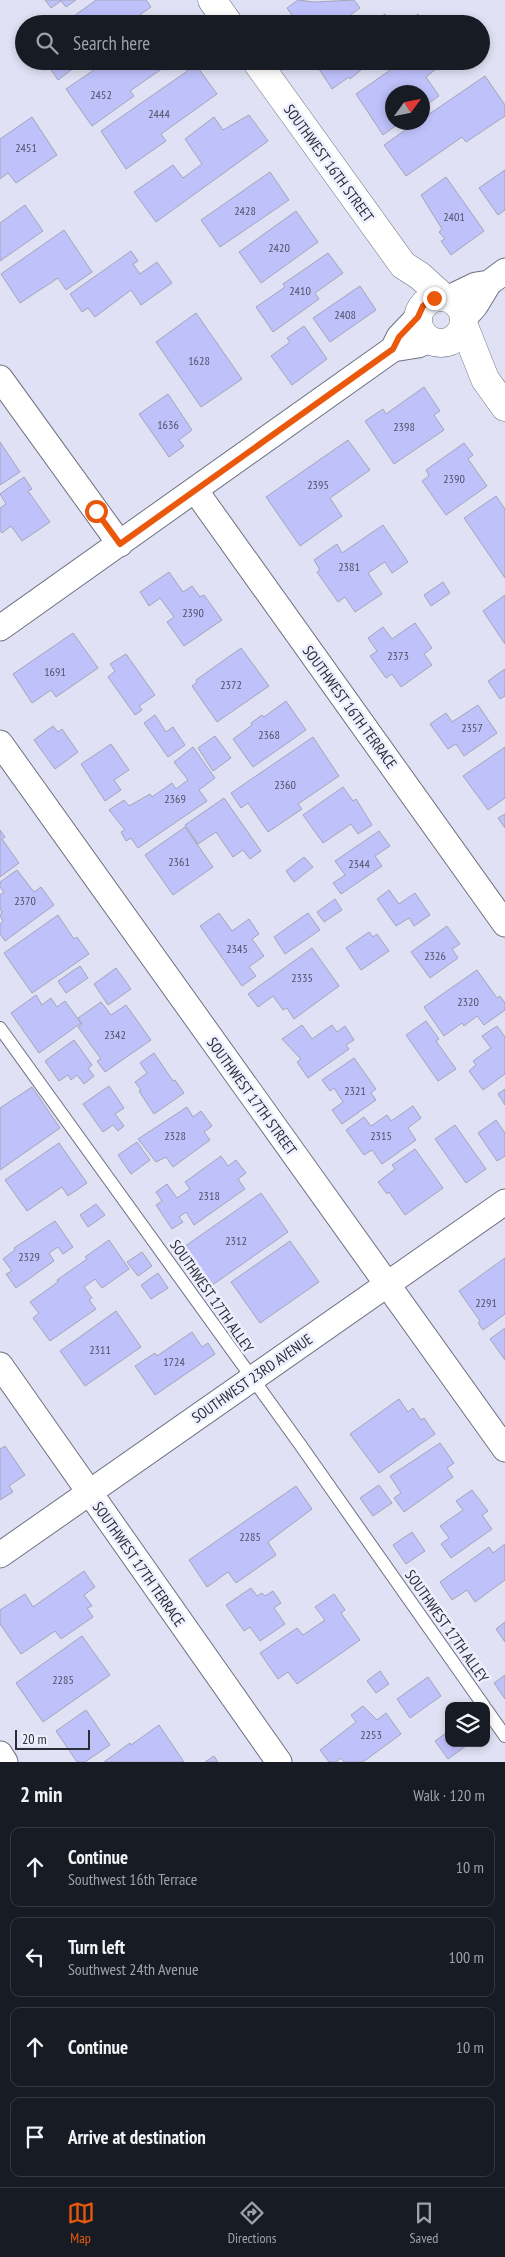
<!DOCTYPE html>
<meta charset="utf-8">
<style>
:root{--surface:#171b24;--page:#20242c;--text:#f1f3f6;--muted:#9ea1a6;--line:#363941;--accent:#ea580c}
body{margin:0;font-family:"PT Sans Narrow",sans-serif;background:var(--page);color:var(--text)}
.controls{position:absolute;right:15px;bottom:15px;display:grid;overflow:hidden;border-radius:10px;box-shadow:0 2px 8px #0003}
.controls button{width:45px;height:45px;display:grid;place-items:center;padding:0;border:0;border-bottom:1px solid var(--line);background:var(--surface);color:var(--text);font:25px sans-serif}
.compass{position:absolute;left:385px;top:85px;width:45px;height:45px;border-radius:50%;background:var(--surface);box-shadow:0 2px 8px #0003;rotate:57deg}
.scale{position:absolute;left:15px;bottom:12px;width:75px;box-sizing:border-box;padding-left:5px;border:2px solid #2c2c34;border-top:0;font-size:14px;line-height:18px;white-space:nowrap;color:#2c2c34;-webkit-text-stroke:4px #eeeffe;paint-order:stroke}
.stop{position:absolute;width:15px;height:15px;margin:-11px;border:4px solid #ea580c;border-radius:50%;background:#fff}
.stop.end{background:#ea580c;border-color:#fff;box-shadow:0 1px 5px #0008}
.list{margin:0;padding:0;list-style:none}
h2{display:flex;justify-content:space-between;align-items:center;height:65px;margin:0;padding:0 20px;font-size:21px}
h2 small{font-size:16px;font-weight:400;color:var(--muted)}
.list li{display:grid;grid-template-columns:32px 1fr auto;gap:15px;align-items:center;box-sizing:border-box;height:80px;margin:0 10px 10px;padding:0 10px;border:1px solid var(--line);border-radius:10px}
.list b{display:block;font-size:19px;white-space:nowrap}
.list p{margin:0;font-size:16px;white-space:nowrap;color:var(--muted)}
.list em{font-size:16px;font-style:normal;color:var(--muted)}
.icon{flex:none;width:28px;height:28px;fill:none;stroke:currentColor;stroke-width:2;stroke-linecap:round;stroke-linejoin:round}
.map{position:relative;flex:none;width:505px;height:1762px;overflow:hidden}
.search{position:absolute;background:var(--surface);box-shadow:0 2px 8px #0003;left:15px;right:15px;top:15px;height:55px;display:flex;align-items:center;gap:12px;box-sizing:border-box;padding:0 18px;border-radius:28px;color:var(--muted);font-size:19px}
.sheet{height:425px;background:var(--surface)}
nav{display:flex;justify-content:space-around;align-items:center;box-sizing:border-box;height:70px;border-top:1px solid var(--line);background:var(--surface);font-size:14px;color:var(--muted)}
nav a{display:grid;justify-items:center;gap:2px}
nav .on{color:var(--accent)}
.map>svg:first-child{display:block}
.building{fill:#bfc1fb;stroke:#a4a5b7}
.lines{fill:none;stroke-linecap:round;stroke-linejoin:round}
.lane-casing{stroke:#707182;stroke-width:14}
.street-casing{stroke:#707182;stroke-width:27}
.secondary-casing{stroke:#707182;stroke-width:29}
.lane{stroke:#fff;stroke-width:12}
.street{stroke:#fff;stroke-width:25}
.secondary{stroke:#fff;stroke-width:28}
.route{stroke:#ea580c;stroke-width:6}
.labels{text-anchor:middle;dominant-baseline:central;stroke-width:5;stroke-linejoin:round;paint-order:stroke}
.number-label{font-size:12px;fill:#515166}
.street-label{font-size:15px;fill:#2c2c34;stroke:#eeeffe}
</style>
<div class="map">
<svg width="505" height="1762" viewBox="0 0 505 1762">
<rect width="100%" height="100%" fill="#e0e1f4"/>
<!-- building -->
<path class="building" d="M45,0H76L66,7L61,1L51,8Z
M96,0H146L151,7L127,24H63Z
M298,0L314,2L354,0L360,8L338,24H298L287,8Z
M385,14L392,24H370Z
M418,14L425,24H404Z
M45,61H83L58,80Z
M107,61H173L130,91L134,96L92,126L66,89Z
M317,61H372L350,79L349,77L332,89L315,63Z
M403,61H446L426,77L439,96L422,108V92H392V122H401L383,135L356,94Z
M196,65L217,94L161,134L166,141L126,169L101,131Z
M485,76L505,105V116L466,142L462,137L406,176L384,145L417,122H422V119Z
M249,115L268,141L156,222L134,192L173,165L183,178L202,164L185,139L214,117L223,130Z
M32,117L57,155L16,183L8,173L0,179V139Z
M505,170V210L498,215L479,188Z
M270,172L289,200L220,247L201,220Z
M446,177L484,231L451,255L441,241L445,239L439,232L442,229L421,195Z
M25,205L43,231L0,261V223Z
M296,211L318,242L261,283L239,252Z
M64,230L92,272L66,290L58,278L20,303L1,274Z
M131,251L138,261L133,264L140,274L157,262L172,283L141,305L131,290L95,317L88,308L82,312L70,294Z
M328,253L343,273L315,293L319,299L273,332L256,307L285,287L283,284Z
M360,286L376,310L330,342L313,318Z
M196,313L242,379L201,407L156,342Z
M304,326L327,359L292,385L271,356L290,342L287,338Z
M424,387L440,411L434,415L444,430L394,464L365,421L383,409L386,414Z
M168,394L192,430L179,440L184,446L169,457L139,414Z
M348,440L370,470L330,498L342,516L300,546L266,497Z
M0,442L20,472L0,485Z
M464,443L473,455L468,459L487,486L446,515L422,481L429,476L426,470Z
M24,477L32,489L28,491L50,522L22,541L11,526L2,533L0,530V508L6,504L0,494Z
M496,496L505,509V578L464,518Z
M383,525L408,562L392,573L385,562L368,573L382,594L355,612L345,597L338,602L317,572L320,570L314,560L337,544L342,553Z
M169,572L183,592L192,586L200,597L204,595L222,620L184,646L167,622L174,617L160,598L149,606L140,592Z
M443,582L450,593L431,606L424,595Z
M505,595V644L483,611Z
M415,623L432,648L424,654L432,665L401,687L392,674L386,678L370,656L377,651L368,638L383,627L392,639Z
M73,633L98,668L56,697L51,690L32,703L13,674Z
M241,648L269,686L217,722L192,686L197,682L196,680Z
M126,654L155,695L139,706L142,710L135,715L108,677L115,671L110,664Z
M505,669V696L500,699L488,681Z
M286,701L306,730L253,767L233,739L252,725L251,723L262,715L264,717Z
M478,705L497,733L464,756L456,744L448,749L430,724L446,713L452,722Z
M155,715L166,732L173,727L185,745L168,757L144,723Z
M53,726L58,732L62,729L78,752L55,769L34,740Z
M215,736L231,758L213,771L198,748Z
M313,737L339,776L298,804L302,809L268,832L248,803L241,808L231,793Z
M111,744L129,770L114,780L121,790L105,801L81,764Z
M193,747L215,778L199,790L207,801L138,848L131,838L126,841L121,832L125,830L109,810L124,800L129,806L150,794L152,797L172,783L176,789L188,780L174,762Z
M505,747V798L488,810L463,776Z
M343,787L353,801L356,799L372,825L358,834L351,824L323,843L303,815Z
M224,798L261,851L250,859L243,850L233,857L216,832L198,844L185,825Z
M505,814V828L498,818Z
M185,827L213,867L173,895L145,855Z
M0,830L5,837L2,839L19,863L0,877Z
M379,831L390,846L375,856L382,866L341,894L333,883L345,875L335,861Z
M304,857L313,867L294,882L286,871Z
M17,870L34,892L41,887L54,905L5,941L0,934V924L3,921L0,916L2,912L0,909V895L4,892L0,887V882Z
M389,890L399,904L415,893L430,915L414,926L409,918L396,926L377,899Z
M335,899L342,910L324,922L317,912Z
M219,913L232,931L249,919L259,934L252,939L264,956L249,967L256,976L242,986L200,926Z
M308,913L320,930L285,954L274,937Z
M58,915L74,939L77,937L89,954L32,993L4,953Z
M447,926L460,944L452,949L458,958L430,978L411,952Z
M369,932L373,937L377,934L389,951L361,970L346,948Z
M312,948L339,986L294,1019L287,1008L283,1010L273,996L258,1007L248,994Z
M80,966L88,978L66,993L58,981Z
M116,968L131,989L108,1005L94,984Z
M477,970L497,998L500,996L505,1003V1010L484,1025L477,1016L464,1026L462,1023L444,1036L424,1007Z
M36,995L42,1005L51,998L57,1007L65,1001L81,1023L39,1053L11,1013Z
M101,1002L111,1015L126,1005L151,1040L105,1072L97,1061L101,1059L78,1027L82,1024L78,1018Z
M426,1021L439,1039L436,1041L456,1069L438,1081L406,1035Z
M302,1025L312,1039L332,1025L337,1032L345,1026L354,1040L346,1045L349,1049L308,1078L297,1062L301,1059L282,1039Z
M497,1026L505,1037V1074L483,1090L469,1071L476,1065L473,1061L491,1048L482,1036Z
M74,1040L92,1065L88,1068L94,1076L84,1084L77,1075L71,1080L68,1075L59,1081L45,1061Z
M154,1053L173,1081L175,1080L184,1093L154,1114L139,1091L141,1090L135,1082L147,1073L140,1063Z
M354,1058L376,1089L371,1093L376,1100L342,1124L332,1110L343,1102L334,1088L330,1091L322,1080Z
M109,1086L124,1108L115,1114L124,1126L118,1131L113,1125L103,1132L83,1104Z
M32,1087L60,1128L0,1170V1108Z
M505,1089V1105L498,1094Z
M413,1106L421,1118L408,1128L416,1140L382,1164L372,1150L364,1155L346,1130L364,1117L371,1126L387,1115L391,1121Z
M187,1107L193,1117L201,1111L212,1126L204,1132L210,1140L173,1167L166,1157L156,1162L138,1139Z
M496,1120L505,1133V1156L497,1161L478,1133Z
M455,1125L486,1169L466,1183L435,1139Z
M137,1142L150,1160L131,1174L118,1155Z
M59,1143L87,1183L68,1196L62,1187L27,1211L5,1180Z
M415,1149L443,1188L405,1215L389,1192L387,1194L378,1182L395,1169L392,1165Z
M221,1156L228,1166L236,1160L246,1173L238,1179L245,1189L194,1225L186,1212L179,1217L183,1222L172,1229L156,1205L162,1201L156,1192L167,1184L177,1198L190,1189L185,1182Z
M261,1193L288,1232L211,1286L184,1247Z
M96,1204L105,1215L88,1227L80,1215Z
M55,1221L73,1247L63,1254L58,1247L49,1253L54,1261L16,1288L6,1274L12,1271L3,1259L15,1250L14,1248Z
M109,1240L129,1269L102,1288L95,1279L84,1287L92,1298L89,1300L96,1309L50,1341L33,1318L39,1313L30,1302L58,1282L57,1280L87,1259L85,1257Z
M290,1241L319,1282L260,1323L231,1282Z
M142,1252L152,1266L138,1276L127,1262Z
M505,1258V1314L483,1330L478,1323L480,1321L459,1291Z
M158,1273L168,1288L151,1299L141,1285Z
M116,1311L141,1347L85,1386L60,1351Z
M505,1328V1360L490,1339Z
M192,1332L202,1347L208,1343L215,1354L155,1395L135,1366L155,1353L157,1356Z
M399,1399L408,1412L413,1408L421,1420L424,1418L435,1434L379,1473L350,1434Z
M440,1443L454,1463L447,1468L453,1477L404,1512L394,1498L401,1493L390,1476Z
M5,1446L25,1475L9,1486L13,1492L0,1500V1449Z
M379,1485L392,1503L373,1516L360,1498Z
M296,1486L312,1509L268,1542L276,1555L236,1583L228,1572L207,1587L189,1560Z
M472,1490L488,1511L482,1515L492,1529L451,1558L441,1544L449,1538L440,1526L463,1510L456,1501Z
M412,1532L425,1551L406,1564L393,1545Z
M505,1544V1580L475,1602L467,1590L452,1600L440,1582L489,1547L493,1553Z
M84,1571L95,1587L84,1595L92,1606L87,1608L93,1617L61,1639L55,1631L21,1654L0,1624V1610L25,1594L33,1607Z
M251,1588L257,1596L262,1593L265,1596L273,1591L281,1603L274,1608L285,1624L260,1641L250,1627L244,1631L226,1605Z
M334,1594L345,1610L341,1613L360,1640L297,1684L288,1672L278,1679L260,1653L297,1628L303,1635L325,1620L315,1607Z
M505,1622V1642L496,1629Z
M82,1636L110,1675L43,1722L16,1683Z
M380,1671L389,1684L376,1693L367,1681Z
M505,1675V1699L494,1683Z
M428,1677L441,1696L410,1718L397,1699Z
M363,1706L377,1720L386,1713L401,1734L363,1762H344L341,1758L336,1762H329L320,1750L356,1722L351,1715Z
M86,1710L110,1745L85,1762H77L56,1731Z
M159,1725L184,1762H104L130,1743L131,1745Z
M449,1731V1743H470L448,1759L435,1741Z
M214,1756L218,1762H205Z"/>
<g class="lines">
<defs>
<path id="lane" d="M0,1028L299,1443L484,1706
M486,1709L505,1736"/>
<path id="street" d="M449,298L476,285L489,283L505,271
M465,317L475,306L489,283
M393,349L418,345L429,340
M0,378L120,544
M195,490L505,924
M0,628L393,349L399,337L418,317
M0,743L505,1449
M0,1365L279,1762
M0,1555L505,1202
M0,1754L5,1762"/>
<path id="secondary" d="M212,0L229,24
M256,61L403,265L420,276L442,296
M418 320a23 23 0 1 1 46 0a23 23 0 1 1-46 0Z
M464,326L485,379L505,407"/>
</defs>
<!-- lane casing -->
<use href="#lane" class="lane-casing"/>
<!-- street casing -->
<use href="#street" class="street-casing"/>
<!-- secondary casing -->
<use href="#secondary" class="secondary-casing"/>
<!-- lane -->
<use href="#lane" class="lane"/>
<!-- street -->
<use href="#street" class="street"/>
<!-- secondary -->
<use href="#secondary" class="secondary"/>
</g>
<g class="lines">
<!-- route -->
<path class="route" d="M96,511L120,544L393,349L399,337L418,317L423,306L434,298"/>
</g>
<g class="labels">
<!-- number labels -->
<g class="number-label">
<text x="101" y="94">2452</text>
<text x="159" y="113">2444</text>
<text x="26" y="147">2451</text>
<text x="245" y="210">2428</text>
<text x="454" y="216">2401</text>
<text x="279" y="247">2420</text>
<text x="300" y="290">2410</text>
<text x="345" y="314">2408</text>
<text x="199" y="360">1628</text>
<text x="168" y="424">1636</text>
<text x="404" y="426">2398</text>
<text x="454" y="478">2390</text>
<text x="318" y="484">2395</text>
<text x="349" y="566">2381</text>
<text x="193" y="612">2390</text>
<text x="398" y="655">2373</text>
<text x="55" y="671">1691</text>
<text x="231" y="684">2372</text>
<text x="472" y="727">2357</text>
<text x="269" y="734">2368</text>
<text x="285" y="784">2360</text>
<text x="175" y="798">2369</text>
<text x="179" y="861">2361</text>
<text x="359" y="863">2344</text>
<text x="25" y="900">2370</text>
<text x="237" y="948">2345</text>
<text x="435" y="955">2326</text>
<text x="302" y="977">2335</text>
<text x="468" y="1001">2320</text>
<text x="115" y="1034">2342</text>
<text x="355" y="1090">2321</text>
<text x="175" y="1135">2328</text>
<text x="381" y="1135">2315</text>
<text x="209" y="1195">2318</text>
<text x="236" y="1240">2312</text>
<text x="29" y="1256">2329</text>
<text x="486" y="1302">2291</text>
<text x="100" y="1349">2311</text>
<text x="174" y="1361">1724</text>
<text x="250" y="1536">2285</text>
<text x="63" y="1679">2285</text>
<text x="371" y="1734">2253</text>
</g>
<!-- street labels -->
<g class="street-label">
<text transform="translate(329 163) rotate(54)">SOUTHWEST 16TH STREET</text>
<text transform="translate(350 707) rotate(54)">SOUTHWEST 16TH TERRACE</text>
<text transform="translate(252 1096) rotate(54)">SOUTHWEST 17TH STREET</text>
<text transform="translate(212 1296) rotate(55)">SOUTHWEST 17TH ALLEY</text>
<text transform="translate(252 1378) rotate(-35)">SOUTHWEST 23RD AVENUE</text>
<text transform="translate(139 1564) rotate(55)">SOUTHWEST 17TH TERRACE</text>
<text transform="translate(447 1626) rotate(55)">SOUTHWEST 17TH ALLEY</text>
</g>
</g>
</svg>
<div class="controls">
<button><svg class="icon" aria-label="layers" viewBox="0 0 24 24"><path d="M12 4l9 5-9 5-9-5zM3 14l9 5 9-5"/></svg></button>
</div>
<svg class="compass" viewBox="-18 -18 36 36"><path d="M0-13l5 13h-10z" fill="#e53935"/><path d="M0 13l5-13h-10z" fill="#9ea1a6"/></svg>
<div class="scale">20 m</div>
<div class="stop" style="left:96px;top:511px"></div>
<div class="stop end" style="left:434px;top:298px"></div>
<div class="search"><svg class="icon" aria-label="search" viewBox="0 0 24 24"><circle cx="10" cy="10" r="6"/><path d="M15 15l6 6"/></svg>Search here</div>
</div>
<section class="sheet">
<h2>2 min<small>Walk · 120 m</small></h2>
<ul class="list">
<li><svg class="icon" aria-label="ahead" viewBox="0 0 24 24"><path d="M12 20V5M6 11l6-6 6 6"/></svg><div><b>Continue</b><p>Southwest 16th Terrace</p></div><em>10 m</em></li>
<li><svg class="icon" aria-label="left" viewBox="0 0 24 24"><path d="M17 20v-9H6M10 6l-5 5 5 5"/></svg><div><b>Turn left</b><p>Southwest 24th Avenue</p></div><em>100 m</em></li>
<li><svg class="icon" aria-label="ahead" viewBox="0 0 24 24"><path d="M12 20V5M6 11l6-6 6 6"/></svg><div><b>Continue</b></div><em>10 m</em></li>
<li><svg class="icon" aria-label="arrive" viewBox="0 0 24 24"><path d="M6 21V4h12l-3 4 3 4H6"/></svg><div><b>Arrive at destination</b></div></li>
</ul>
</section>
<nav>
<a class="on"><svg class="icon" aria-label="map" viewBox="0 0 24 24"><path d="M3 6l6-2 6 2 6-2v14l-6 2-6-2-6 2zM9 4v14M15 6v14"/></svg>Map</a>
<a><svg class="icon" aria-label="directions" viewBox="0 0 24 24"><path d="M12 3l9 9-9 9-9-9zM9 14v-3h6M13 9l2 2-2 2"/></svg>Directions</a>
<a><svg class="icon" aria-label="saved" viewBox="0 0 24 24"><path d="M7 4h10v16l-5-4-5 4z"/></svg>Saved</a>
</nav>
